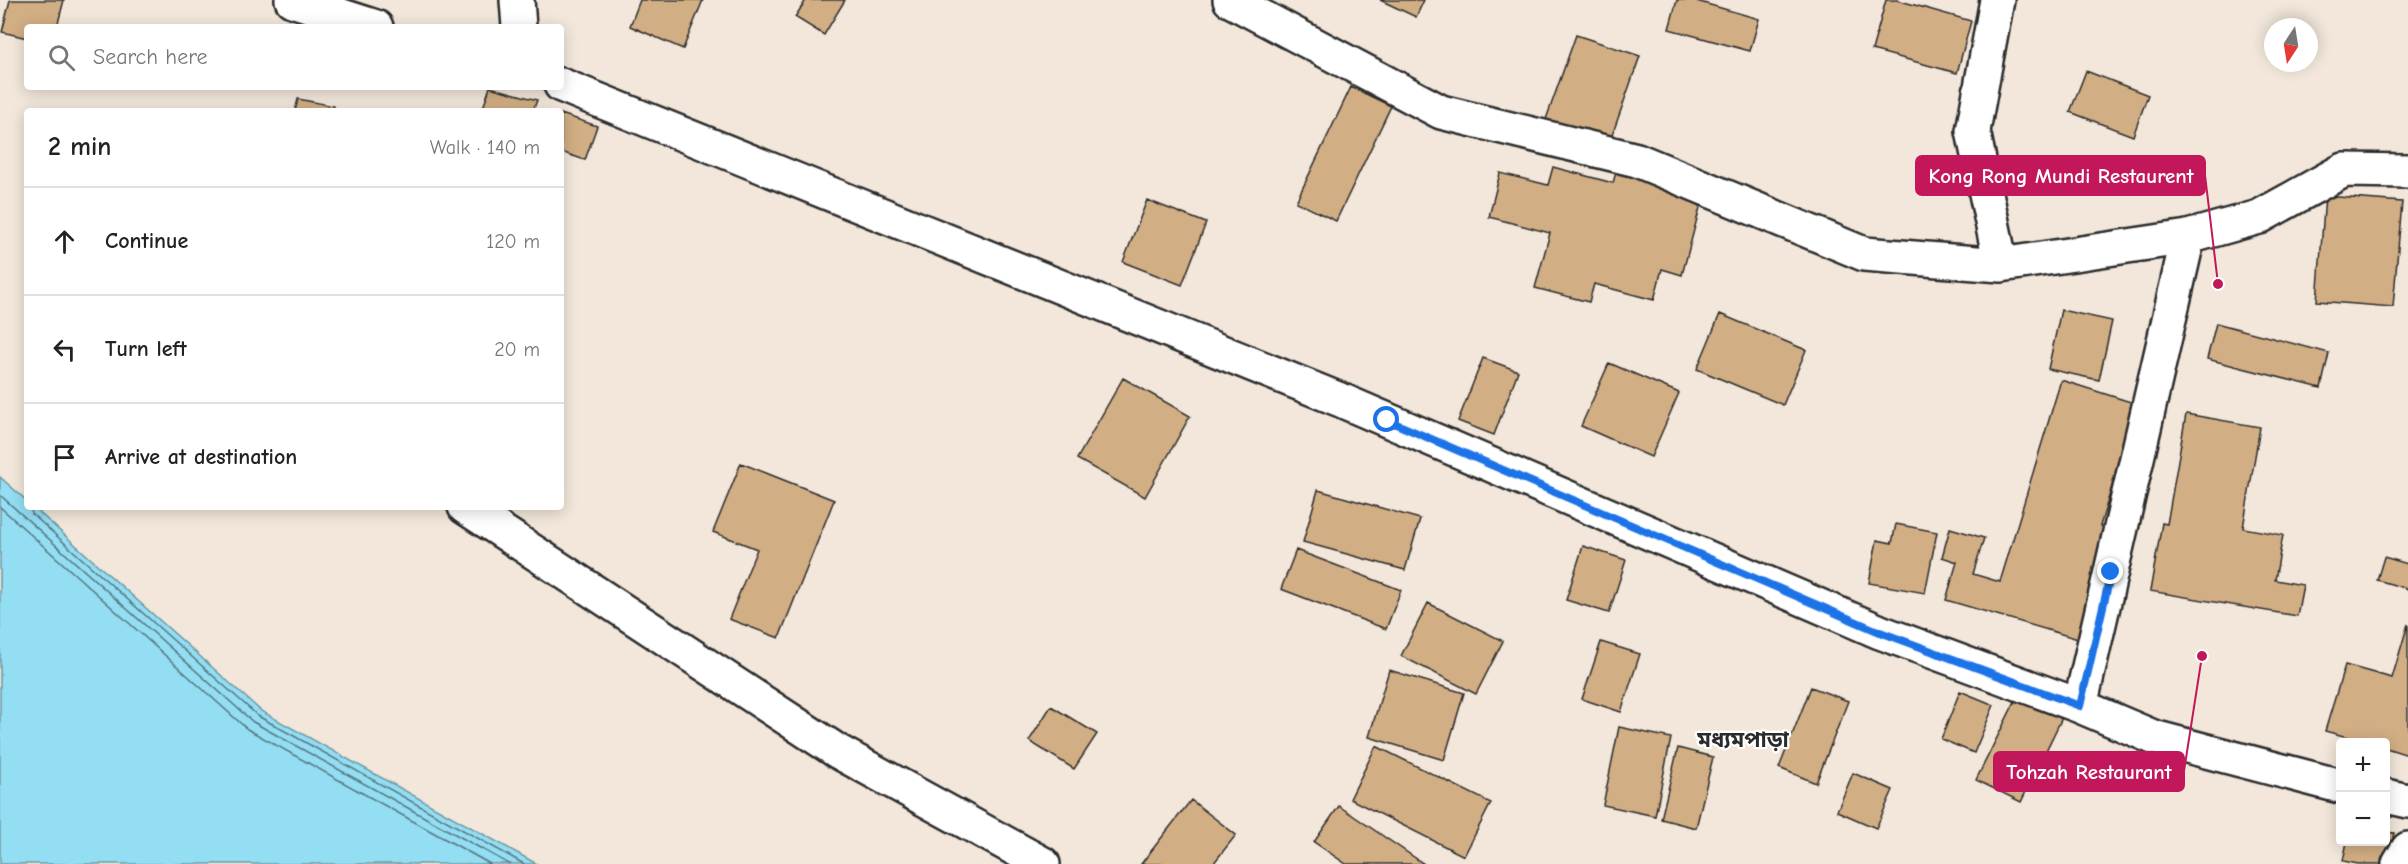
<!DOCTYPE html>
<meta charset="utf-8">
<style>
:root{--surface:#fff;--page:#f6f6f6;--text:#222;--muted:#767676;--line:#e0e0e0}
body{margin:0;font-family:"Comic Neue","Noto Sans Bengali",sans-serif;background:var(--page);color:var(--text)}
.controls{position:absolute;right:18px;bottom:18px;display:grid;overflow:hidden;border-radius:6px;box-shadow:0 3px 15px #0003}
.controls button{width:54px;height:54px;display:grid;place-items:center;padding:0;border:0;border-bottom:2px solid var(--line);background:var(--surface);color:var(--text);font:30px sans-serif}
.compass{position:absolute;left:2264px;top:18px;width:54px;height:54px;border-radius:50%;background:var(--surface);box-shadow:0 3px 15px #0003;rotate:192deg}
.stop{position:absolute;width:18px;height:18px;margin:-14px;border:4px solid #1a73e8;border-radius:50%;background:#fff}
.stop.end{background:#1a73e8;border-color:#fff;box-shadow:0 2px 6px #0008}
.list{margin:0;padding:0;list-style:none}
h2{display:flex;justify-content:space-between;align-items:center;height:78px;margin:0;padding:0 24px;font-size:26px}
h2 small{font-size:20px;font-weight:400;color:var(--muted)}
.list li{display:grid;grid-template-columns:39px 1fr auto;gap:18px;align-items:center;box-sizing:border-box;height:108px;padding:0 24px;border-top:2px solid var(--line)}
.list b{display:block;font-size:22px;white-space:nowrap}
.list em{font-size:20px;font-style:normal;color:var(--muted)}
.icon{flex:none;width:33px;height:33px;fill:none;stroke:currentColor;stroke-width:2;stroke-linecap:round;stroke-linejoin:round}
.map{position:relative;flex:none;width:2408px;height:864px;overflow:hidden}
.search{position:absolute;background:var(--surface);box-shadow:0 3px 15px #0003;left:24px;top:24px;width:540px;height:66px;display:flex;align-items:center;gap:15px;box-sizing:border-box;padding:0 21px;border-radius:6px;color:var(--muted);font-size:22px}
.panel{position:absolute;background:var(--surface);box-shadow:0 3px 15px #0003;left:24px;top:108px;width:540px;height:402px;border-radius:6px}
.map>svg:first-child{display:block}
.water{fill:#93def3;stroke:#6996a3;stroke-width:1.5}
.lines{fill:none;stroke-linecap:round;stroke-linejoin:round}
.shore{stroke:#55737b;stroke-width:1.5}
.building{fill:#d2ae84;stroke:#2b2b2b;stroke-width:1.5}
.street-casing{stroke:#2b2b2b;stroke-width:38}
.street{stroke:#fff;stroke-width:33}
.route{stroke:#1a73e8;stroke-width:8}
.labels{text-anchor:middle;dominant-baseline:central;stroke-width:4.5;stroke-linejoin:round;paint-order:stroke}
.quarter-label{font-size:22px;font-weight:bold;fill:#2b2b2b;stroke:#fff}
.leader{fill:none;stroke:#c2185b;stroke-width:2}
.callout-dot{fill:#c2185b;stroke:#fff;stroke-width:2}
.callout{fill:#c2185b;stroke:#c2185b;stroke-width:2}
.callout-label{font-size:21px;text-anchor:middle;font-weight:bold;fill:#fff}
</style>
<div class="map">
<svg width="2408" height="864" viewBox="0 0 2408 864">
<rect width="100%" height="100%" fill="#f2e7da"/>
<filter id="ink" filterUnits="userSpaceOnUse"><feTurbulence type="fractalNoise" baseFrequency=".0167" numOctaves="2"/><feDisplacementMap in="SourceGraphic" scale="12" xChannelSelector="R" yChannelSelector="G"/><feConvolveMatrix kernelMatrix="1 2 1 2 8 2 1 2 1" color-interpolation-filters="sRGB"/></filter>
<g filter="url(#ink)">
<!-- water -->
<path class="water" d="M0,477L27,501V507H33L261,711L537,864H0Z"/>
<g class="lines">
<!-- shore -->
<path class="shore" d="M0,495L253,722L509,864
M0,507L247,729L490,864
M30,507L32,514L258,716L524,864"/>
</g>
<!-- building -->
<path class="building" d="M10,0H64L57,27H27V38L2,32Z
M640,0H703L683,49L630,26Z
M806,0H845L824,35L795,17Z
M1380,0H1424L1416,17Z
M1677,0H1693L1759,19L1750,51L1669,29Z
M1886,0H1897L1971,21L1957,73L1872,50Z
M1576,35L1640,56L1609,144L1545,122Z
M2086,71L2148,95L2133,136L2070,112Z
M490,87L537,100L533,111H482Z
M1351,87L1391,106L1336,221L1296,202Z
M298,99L334,106L333,111H295Z
M561,114L597,126L585,160L561,152Z
M1553,167L1613,183L1616,172L1702,200L1682,275L1662,269L1654,300L1594,284L1589,302L1535,288L1550,233L1489,217L1500,173L1548,185Z
M2325,196L2402,202L2393,307L2317,301Z
M1147,200L1206,223L1182,285L1123,262Z
M2061,310L2112,321L2099,380L2048,369Z
M1720,314L1806,350L1783,405L1697,369Z
M2216,323L2329,353L2321,388L2207,359Z
M1483,358L1518,371L1494,435L1458,421Z
M1609,363L1679,393L1651,457L1581,426Z
M1123,378L1190,416L1145,497L1077,459Z
M2061,380L2137,404L2100,526L2117,531L2085,641L1946,600L1957,562L1942,557L1950,528L1984,538L1973,574L2000,582Z
M2186,414L2260,427L2243,528L2283,535L2275,580L2303,585L2297,616L2150,591L2162,523L2167,524Z
M741,463L834,500L779,638L729,619L757,549L713,532Z
M1318,490L1420,519L1405,570L1303,542Z
M1896,524L1937,532L1925,593L1869,583L1877,540L1892,543Z
M1583,546L1626,560L1609,613L1566,600Z
M1296,550L1401,590L1386,629L1281,589Z
M2384,557L2408,564V589L2377,580Z
M1428,603L1503,641L1476,694L1401,656Z
M2408,624V755L2386,748V742H2366L2325,731L2345,665L2392,678Z
M1601,642L1640,654L1621,712L1582,699Z
M2031,669L2075,691L2021,802L1976,780Z
M1389,670L1464,693L1444,760L1369,737Z
M1811,687L1848,701L1816,783L1779,768Z
M1960,691L1994,705L1974,753L1941,739Z
M1051,706L1097,734L1074,769L1029,741Z
M1619,727L1671,738L1655,816L1603,805Z
M1376,746L1491,803L1464,856L1350,799Z
M1678,748L1713,757L1696,828L1661,819Z
M1853,773L1893,790L1876,828L1837,811Z
M1191,800L1236,835L1213,864H1141Z
M1339,806L1424,864H1346L1314,842Z
M2386,832L2394,833L2387,864H2358L2343,861L2347,842H2386Z"/>
<g class="lines">
<defs>
<path id="street" d="M292,0L376,27
M517,0L519,27
M1230,0L1441,112L1637,160L1864,254L2001,265L2188,237L2080,706
M1997,0L1973,131L2001,265
M561,85L1343,401L1880,632L2080,706L2153,737L2340,786
M2188,237L2259,217L2344,170L2408,171
M465,507L837,751L1043,864
M2386,796L2408,801
M2399,864L2408,849"/>
</defs>
<!-- street casing -->
<use href="#street" class="street-casing"/>
<!-- street -->
<use href="#street" class="street"/>
</g>
</g>
<g class="lines" filter="url(#ink)">
<!-- route -->
<path class="route" d="M1387,420L1880,632L2080,706L2111,572"/>
</g>
<g class="labels">
<!-- quarter labels -->
<g class="quarter-label">
<text x="1743" y="740">মধ্যমপাড়া</text>
</g>
</g>
<!-- callouts -->
<path class="leader" d="M2218 284L2205 175M2202 656L2184 771"/>
<g class="callout-dot">
<circle cx="2218" cy="284" r="6"/>
<circle cx="2202" cy="656" r="6"/>
</g>
<g class="callout">
<rect x="1916" y="156" width="289" height="39" rx="6"/>
<rect x="1994" y="752" width="190" height="39" rx="6"/>
</g>
<g class="callout-label">
<text x="2061" y="183">Kong Rong Mundi Restaurent</text>
<text x="2089" y="779">Tohzah Restaurant</text>
</g>
</svg>
<div class="controls">
<button>+</button>
<button>−</button>
</div>
<svg class="compass" viewBox="-18 -18 36 36"><path d="M0-13l5 13h-10z" fill="#e53935"/><path d="M0 13l5-13h-10z" fill="#767676"/></svg>
<div class="stop" style="left:1387px;top:420px"></div>
<div class="stop end" style="left:2111px;top:572px"></div>
<div class="search"><svg class="icon" aria-label="search" viewBox="0 0 24 24"><circle cx="10" cy="10" r="6"/><path d="M15 15l6 6"/></svg>Search here</div>
<section class="panel">
<h2>2 min<small>Walk · 140 m</small></h2>
<ul class="list">
<li><svg class="icon" aria-label="ahead" viewBox="0 0 24 24"><path d="M12 20V5M6 11l6-6 6 6"/></svg><div><b>Continue</b></div><em>120 m</em></li>
<li><svg class="icon" aria-label="left" viewBox="0 0 24 24"><path d="M17 20v-9H6M10 6l-5 5 5 5"/></svg><div><b>Turn left</b></div><em>20 m</em></li>
<li><svg class="icon" aria-label="arrive" viewBox="0 0 24 24"><path d="M6 21V4h12l-3 4 3 4H6"/></svg><div><b>Arrive at destination</b></div></li>
</ul>
</section>
</div>
